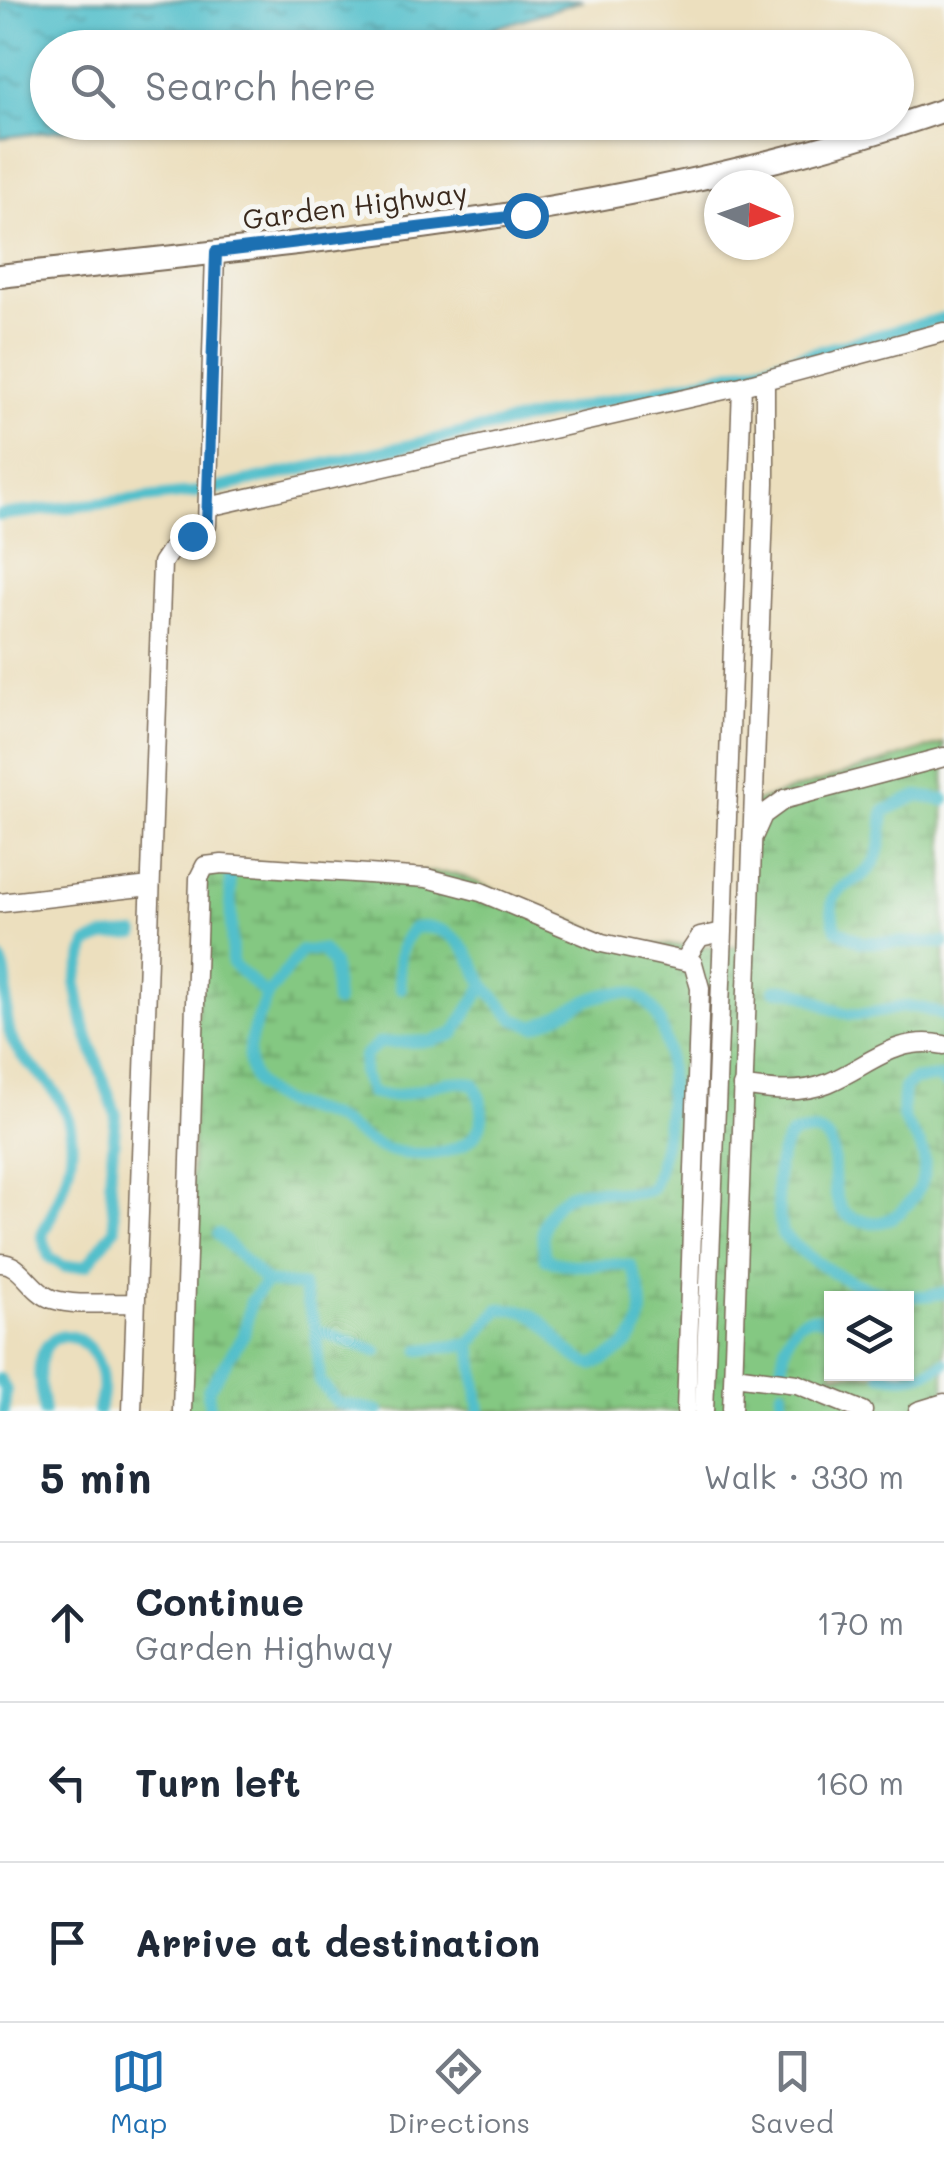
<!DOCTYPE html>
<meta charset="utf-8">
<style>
:root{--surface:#fff;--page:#f6f6f7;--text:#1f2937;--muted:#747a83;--line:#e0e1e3;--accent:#1f6fb2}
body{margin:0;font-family:Mali,sans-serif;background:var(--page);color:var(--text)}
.controls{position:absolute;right:30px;bottom:30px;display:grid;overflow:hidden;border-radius:0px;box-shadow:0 2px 8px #0004}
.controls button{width:90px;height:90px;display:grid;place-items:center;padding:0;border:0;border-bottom:2px solid var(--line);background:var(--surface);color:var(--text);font:50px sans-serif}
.compass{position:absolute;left:704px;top:170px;width:90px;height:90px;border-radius:50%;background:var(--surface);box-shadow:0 2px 8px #0004;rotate:92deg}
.stop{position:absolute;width:30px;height:30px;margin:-22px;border:8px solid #1f6fb2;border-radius:50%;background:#fff}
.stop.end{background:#1f6fb2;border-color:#fff;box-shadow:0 2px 10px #0008}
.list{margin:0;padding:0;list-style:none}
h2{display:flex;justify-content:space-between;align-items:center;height:130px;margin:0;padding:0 40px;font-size:42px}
h2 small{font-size:32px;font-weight:400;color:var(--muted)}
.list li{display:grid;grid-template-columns:65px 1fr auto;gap:30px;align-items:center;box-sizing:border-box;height:160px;padding:0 40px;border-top:2px solid var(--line)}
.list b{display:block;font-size:38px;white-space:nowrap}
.list p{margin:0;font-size:32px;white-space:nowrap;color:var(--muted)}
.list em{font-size:32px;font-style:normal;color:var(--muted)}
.icon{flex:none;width:55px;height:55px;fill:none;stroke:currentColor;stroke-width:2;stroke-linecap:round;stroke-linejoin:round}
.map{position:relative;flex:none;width:944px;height:1411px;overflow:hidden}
.search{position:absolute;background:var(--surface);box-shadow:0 2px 8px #0004;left:30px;right:30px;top:30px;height:110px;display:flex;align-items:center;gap:25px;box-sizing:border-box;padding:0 35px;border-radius:55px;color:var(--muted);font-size:38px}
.sheet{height:610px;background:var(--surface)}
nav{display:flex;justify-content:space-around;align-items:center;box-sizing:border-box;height:140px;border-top:2px solid var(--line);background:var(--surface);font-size:28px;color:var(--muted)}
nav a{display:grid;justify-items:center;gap:5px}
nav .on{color:var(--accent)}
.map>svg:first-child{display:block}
.wetland{fill:url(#wetland-marsh);stroke:#607950;stroke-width:2.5;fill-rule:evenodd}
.water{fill:url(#water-ripples);stroke:#467474;stroke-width:2.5}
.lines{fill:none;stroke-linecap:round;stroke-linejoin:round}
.canal{stroke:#52bfcb;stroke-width:12}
.minor-casing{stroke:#796956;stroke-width:21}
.major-casing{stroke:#796956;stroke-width:26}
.minor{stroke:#fff;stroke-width:18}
.major{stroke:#fff;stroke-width:22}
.route{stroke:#1f6fb2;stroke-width:12}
.labels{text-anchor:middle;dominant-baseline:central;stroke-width:10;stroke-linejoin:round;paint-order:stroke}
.street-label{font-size:28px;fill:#3b2a1e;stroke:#f6f6f2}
</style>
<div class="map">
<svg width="944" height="1411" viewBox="0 0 944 1411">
<defs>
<pattern id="wetland-marsh" width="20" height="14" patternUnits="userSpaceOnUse" patternTransform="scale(2.5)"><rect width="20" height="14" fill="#84c882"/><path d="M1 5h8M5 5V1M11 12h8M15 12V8" fill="none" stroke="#6da36a"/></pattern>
<pattern id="water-ripples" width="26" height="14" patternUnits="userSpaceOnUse" patternTransform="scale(2.5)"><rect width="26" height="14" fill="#52bfcb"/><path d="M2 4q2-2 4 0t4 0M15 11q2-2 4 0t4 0" fill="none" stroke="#459ba4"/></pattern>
</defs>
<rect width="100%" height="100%" fill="#f6f6f2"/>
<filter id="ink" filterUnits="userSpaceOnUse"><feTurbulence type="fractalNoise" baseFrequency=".01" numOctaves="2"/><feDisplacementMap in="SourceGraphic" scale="20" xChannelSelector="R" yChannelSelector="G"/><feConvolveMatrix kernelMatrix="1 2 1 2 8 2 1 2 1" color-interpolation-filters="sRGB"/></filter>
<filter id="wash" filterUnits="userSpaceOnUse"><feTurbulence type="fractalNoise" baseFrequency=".0048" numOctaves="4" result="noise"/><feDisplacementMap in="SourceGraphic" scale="40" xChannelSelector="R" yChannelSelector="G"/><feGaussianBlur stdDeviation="2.25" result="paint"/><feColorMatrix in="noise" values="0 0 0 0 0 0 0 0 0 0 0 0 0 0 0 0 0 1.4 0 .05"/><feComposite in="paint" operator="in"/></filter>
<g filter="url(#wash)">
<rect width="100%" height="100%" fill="#ecdfbe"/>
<!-- wetland -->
<path class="wetland" d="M944,743V1411H182L203,862L456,874L628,944L738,947L754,802ZM832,1298H906V1374H832Z"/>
<!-- water -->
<path class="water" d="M0,0H584L435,47L48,48V122L115,123L0,138Z"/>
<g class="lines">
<!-- canal -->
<path class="canal" d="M218,488L763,366L944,318
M0,515L198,492
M944,800L917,796L884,811C882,828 883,853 871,867C850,892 821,882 836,929L861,942L944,943
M230,871L232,963L267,996C257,1021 240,1052 254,1078C266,1104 304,1107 328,1116C349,1125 366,1144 389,1150C438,1163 506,1146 474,1084C437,1073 408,1105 371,1093L363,1074L364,1056L379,1043L432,1041L454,1034L484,985L514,1019L535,1026C564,1016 596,988 628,993C688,1003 670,1150 651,1189C620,1203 582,1174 554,1206C540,1223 541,1237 545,1258C575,1272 600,1260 631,1266C653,1314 643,1346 592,1365C544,1347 558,1307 499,1309L471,1344L480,1411
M0,959C13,984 1,1007 10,1034C18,1058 33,1065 48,1083C91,1134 67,1182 42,1235L49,1257L65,1267L87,1265L115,1228L110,1178L116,1115L84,1026L76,983L87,944L106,936L135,934
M401,988C398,963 397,948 413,928C454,922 469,951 484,985
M775,990C810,987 823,1011 850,1014C891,1017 898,995 944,1016
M267,996L301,951L322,950L333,964L336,1002
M944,1083L939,1077L913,1080L904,1088C903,1098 901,1109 904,1119C908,1129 915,1136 920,1145C934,1174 912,1210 885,1221C877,1224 872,1222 863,1221C803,1212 869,1112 791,1135C771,1163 776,1200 782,1234C826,1275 881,1307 944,1293
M218,1234L266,1282
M316,1330L377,1351
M420,1350L471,1344
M782,1370C783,1342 795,1302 832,1324
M881,1374C905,1379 923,1377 944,1363
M0,1379L6,1390L4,1411
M44,1411C42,1393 36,1373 42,1356C57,1311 119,1348 98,1411
M210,1411L208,1390L244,1334L251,1301L266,1282L302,1286L316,1330L320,1382L338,1403L378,1411
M781,1411L782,1391"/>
</g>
</g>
<g filter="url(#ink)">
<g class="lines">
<defs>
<path id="minor" d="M208,507L742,386L944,332
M754,835L763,815L785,799L944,757
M0,903L150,886
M686,958L700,937L723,932L742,386
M742,1086C770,1091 801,1094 828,1083C869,1066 895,1035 944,1045
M0,1263C21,1262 31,1292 52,1299C77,1307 109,1302 135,1303
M734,1376L797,1384L863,1411
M132,1411L162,563L170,551L207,525L215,252
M182,1411L199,878L205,866L222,864L427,878L481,892L602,943L693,963L700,988L686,1411
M704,1411L723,932
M732,1411L765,483V381
M918,1411L944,1403"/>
<path id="major" d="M0,276C319,240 639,216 944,110"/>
</defs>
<!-- minor casing -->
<use href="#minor" class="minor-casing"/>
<!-- major casing -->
<use href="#major" class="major-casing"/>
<!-- minor -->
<use href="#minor" class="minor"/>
<!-- major -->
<use href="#major" class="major"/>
</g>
</g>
<g class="lines" filter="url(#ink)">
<!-- route -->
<path class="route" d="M192,536L207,525L216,252L525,215"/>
</g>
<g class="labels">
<!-- street labels -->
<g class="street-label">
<text transform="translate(355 205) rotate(-7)">Garden Highway</text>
</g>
</g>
</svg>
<div class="controls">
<button><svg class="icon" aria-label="layers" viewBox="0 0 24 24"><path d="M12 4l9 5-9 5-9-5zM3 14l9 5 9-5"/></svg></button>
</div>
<svg class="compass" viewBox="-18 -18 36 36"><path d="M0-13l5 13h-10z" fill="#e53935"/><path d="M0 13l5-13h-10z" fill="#747a83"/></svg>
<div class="stop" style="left:525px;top:215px"></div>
<div class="stop end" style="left:192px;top:536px"></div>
<div class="search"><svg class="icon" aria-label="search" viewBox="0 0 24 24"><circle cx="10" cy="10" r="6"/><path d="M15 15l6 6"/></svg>Search here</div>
</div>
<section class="sheet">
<h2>5 min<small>Walk · 330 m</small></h2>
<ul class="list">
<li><svg class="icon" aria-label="ahead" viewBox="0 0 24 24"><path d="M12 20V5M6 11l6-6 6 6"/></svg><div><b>Continue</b><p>Garden Highway</p></div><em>170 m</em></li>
<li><svg class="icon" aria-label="left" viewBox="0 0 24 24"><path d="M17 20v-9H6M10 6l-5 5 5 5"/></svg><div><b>Turn left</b></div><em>160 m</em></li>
<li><svg class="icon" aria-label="arrive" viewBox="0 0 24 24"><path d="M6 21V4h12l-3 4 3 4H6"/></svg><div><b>Arrive at destination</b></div></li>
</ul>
</section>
<nav>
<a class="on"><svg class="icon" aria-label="map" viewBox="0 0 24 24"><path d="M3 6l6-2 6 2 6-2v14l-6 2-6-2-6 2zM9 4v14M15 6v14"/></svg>Map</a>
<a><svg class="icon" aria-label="directions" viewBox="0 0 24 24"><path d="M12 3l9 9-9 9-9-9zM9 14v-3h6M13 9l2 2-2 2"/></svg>Directions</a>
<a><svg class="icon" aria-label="saved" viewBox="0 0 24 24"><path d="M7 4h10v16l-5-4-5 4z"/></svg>Saved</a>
</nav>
